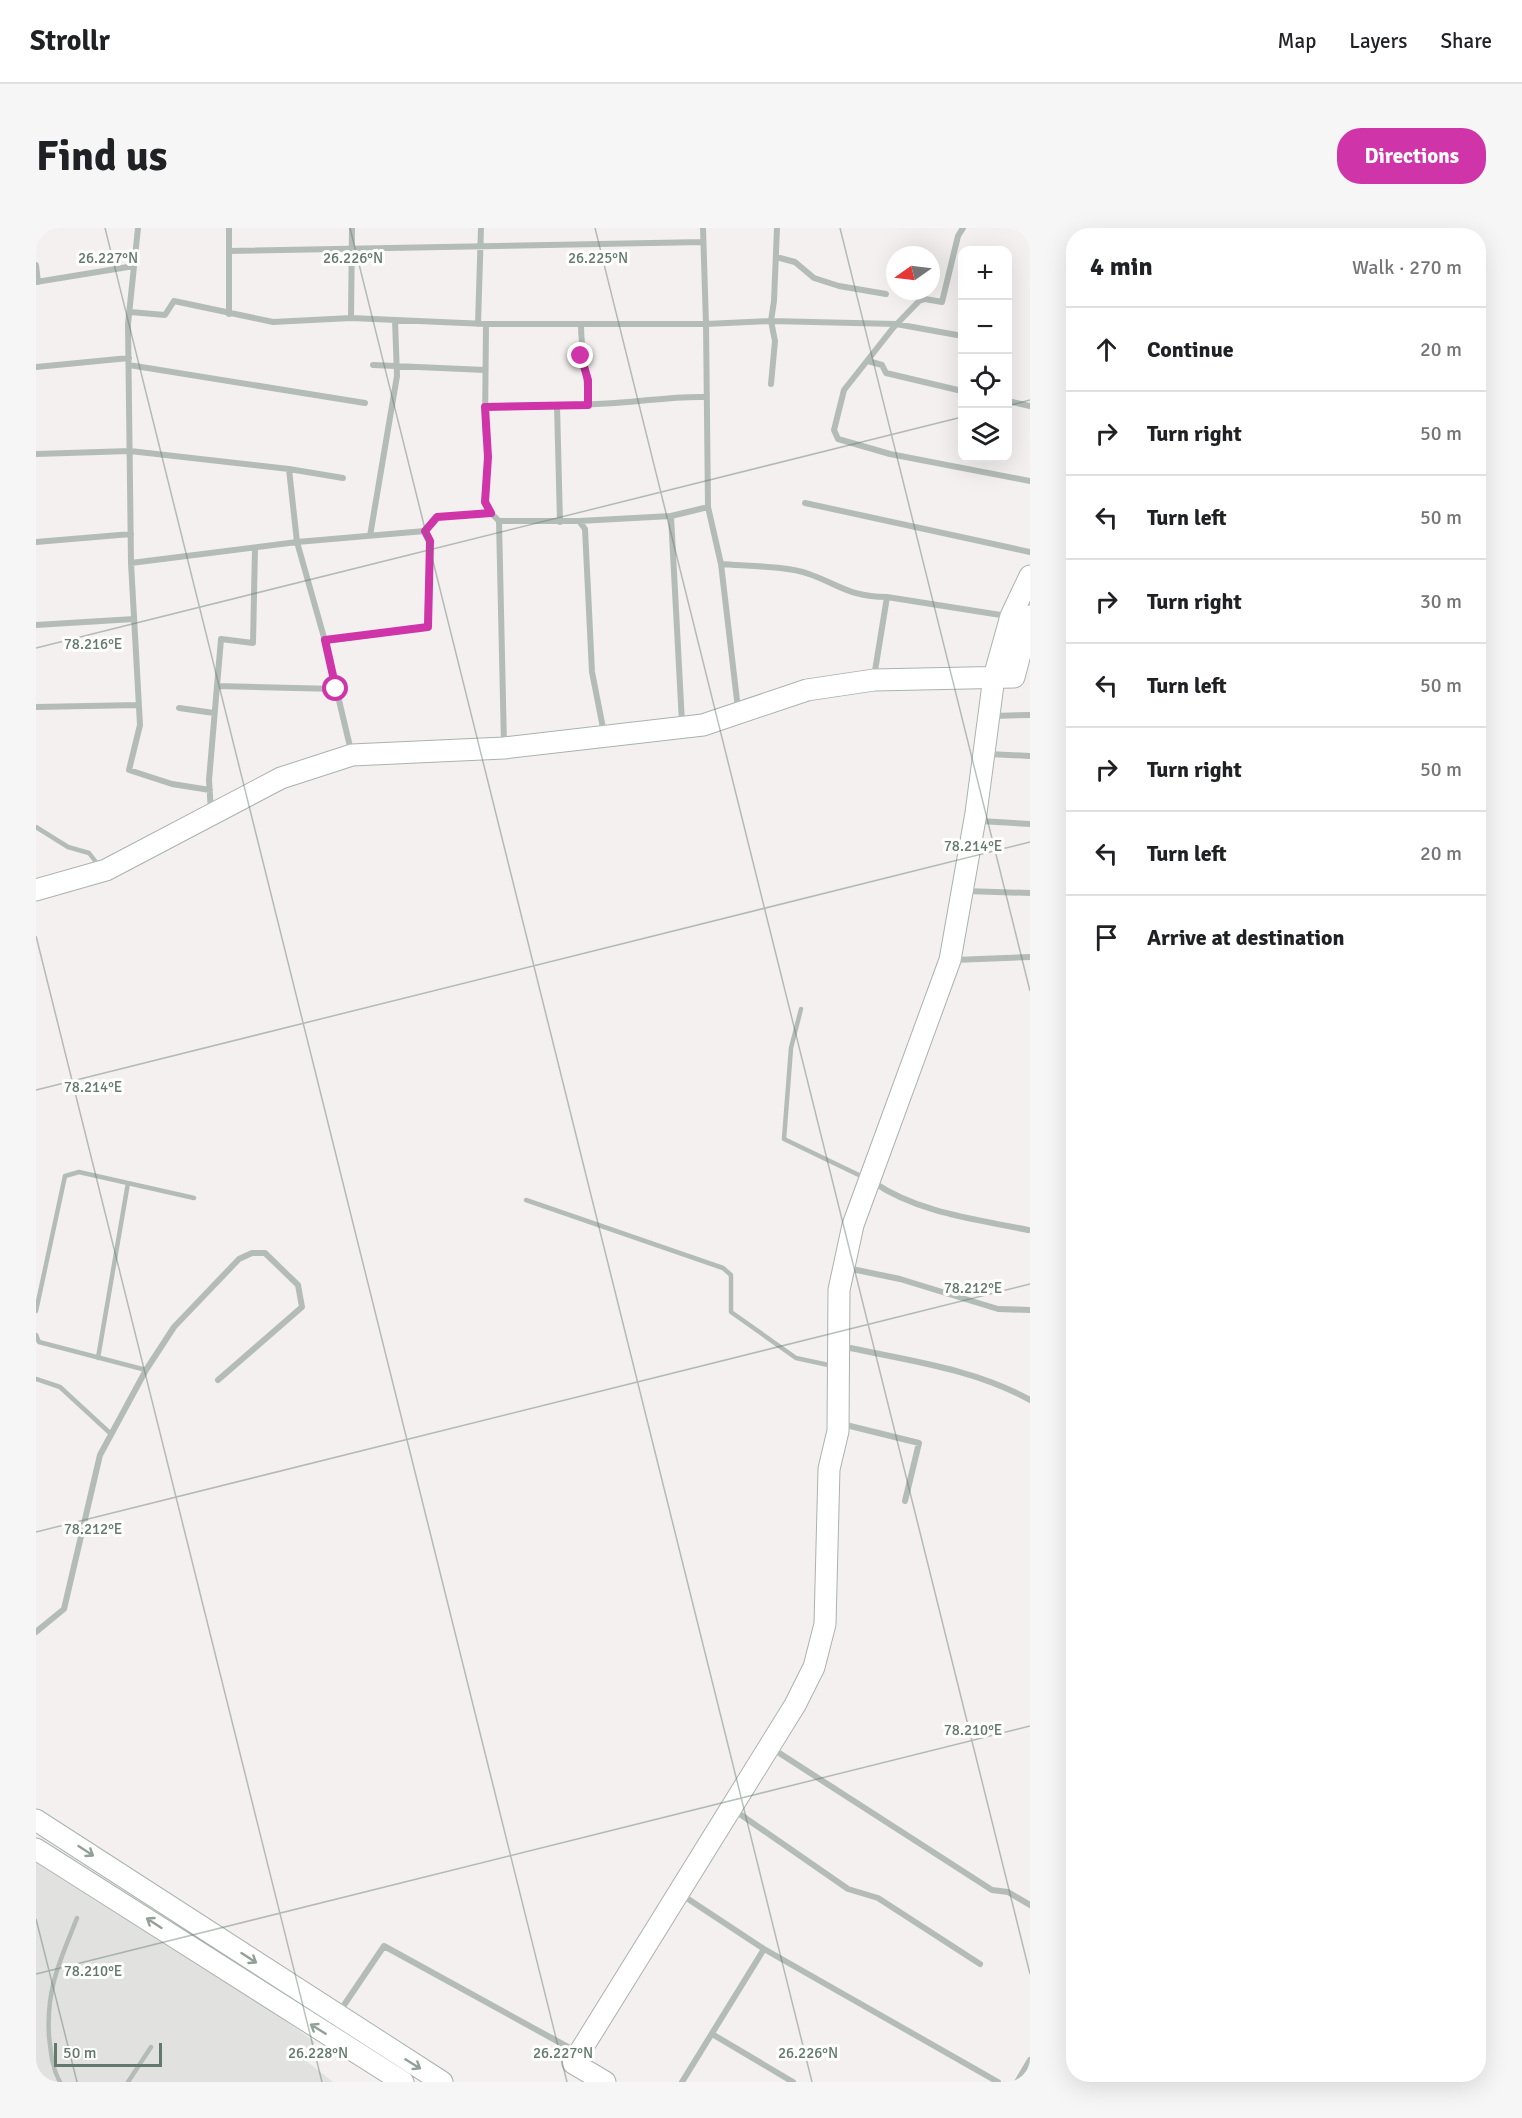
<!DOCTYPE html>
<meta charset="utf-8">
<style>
:root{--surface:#fff;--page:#f6f6f6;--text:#202124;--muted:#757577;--line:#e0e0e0;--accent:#d034a9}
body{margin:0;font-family:Signika,sans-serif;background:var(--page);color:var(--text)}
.controls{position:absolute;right:18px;top:18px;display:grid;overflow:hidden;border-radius:12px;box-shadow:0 6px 24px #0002}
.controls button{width:54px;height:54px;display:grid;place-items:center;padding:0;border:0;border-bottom:2px solid var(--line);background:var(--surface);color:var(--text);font:30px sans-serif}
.compass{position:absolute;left:850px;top:18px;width:54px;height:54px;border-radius:50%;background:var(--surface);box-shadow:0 6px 24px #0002;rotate:256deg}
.scale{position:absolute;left:18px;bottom:15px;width:108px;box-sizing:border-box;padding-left:6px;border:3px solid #62796c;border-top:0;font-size:16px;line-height:21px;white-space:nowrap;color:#62796c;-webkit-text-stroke:4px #fff;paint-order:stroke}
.stop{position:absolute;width:18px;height:18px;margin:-14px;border:4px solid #d034a9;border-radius:50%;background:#fff}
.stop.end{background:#d034a9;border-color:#fff;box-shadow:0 2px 6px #0008}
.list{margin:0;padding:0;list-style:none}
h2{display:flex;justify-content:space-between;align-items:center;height:78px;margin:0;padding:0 24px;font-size:26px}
h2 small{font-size:20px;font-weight:400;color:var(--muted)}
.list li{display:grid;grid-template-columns:39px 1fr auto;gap:18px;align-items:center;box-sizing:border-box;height:84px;padding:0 24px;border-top:2px solid var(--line)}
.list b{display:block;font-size:22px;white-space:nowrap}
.list em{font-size:20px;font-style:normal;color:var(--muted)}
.icon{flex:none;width:33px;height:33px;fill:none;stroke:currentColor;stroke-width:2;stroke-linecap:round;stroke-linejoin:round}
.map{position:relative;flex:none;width:994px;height:1854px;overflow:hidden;border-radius:24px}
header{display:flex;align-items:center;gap:36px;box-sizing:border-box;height:84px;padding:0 30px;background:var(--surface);border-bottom:2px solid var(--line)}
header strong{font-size:28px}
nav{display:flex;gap:33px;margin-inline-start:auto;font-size:21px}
.intro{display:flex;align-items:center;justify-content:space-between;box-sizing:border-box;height:144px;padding:0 36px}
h1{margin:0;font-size:42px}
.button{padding:15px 27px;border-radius:24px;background:var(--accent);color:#fff;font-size:21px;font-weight:700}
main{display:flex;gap:36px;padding:0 36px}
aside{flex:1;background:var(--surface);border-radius:24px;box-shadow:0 6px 24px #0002}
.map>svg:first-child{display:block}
.built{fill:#e1e1e0}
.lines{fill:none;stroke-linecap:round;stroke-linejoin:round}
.secondary-casing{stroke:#a9b3ae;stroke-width:23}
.lane{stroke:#b4bcb8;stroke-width:4.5}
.street{stroke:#b4bcb8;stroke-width:6}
.secondary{stroke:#fff;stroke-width:21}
.oneway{stroke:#91a198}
.route{stroke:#d034a9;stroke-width:8}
.ticks{fill:none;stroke:#62796c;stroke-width:1.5;stroke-opacity:0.45}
.ticks-label{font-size:15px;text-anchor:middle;fill:#62796c;stroke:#fff;stroke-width:6;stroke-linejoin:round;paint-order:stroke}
</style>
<header>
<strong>Strollr</strong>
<nav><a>Map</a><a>Layers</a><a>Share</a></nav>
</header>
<div class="intro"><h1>Find us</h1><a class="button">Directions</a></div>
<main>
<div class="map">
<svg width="994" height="1854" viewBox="0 0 994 1854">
<rect width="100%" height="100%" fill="#f4f0f0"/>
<!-- built -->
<path class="built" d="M0,1627L185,1747L279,1814L269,1832L297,1854H0Z"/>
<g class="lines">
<defs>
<path id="secondary" d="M0,662L70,642L245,550L316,527L468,520L667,497L771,462L838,452L978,449L994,388
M0,1592L406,1854
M0,1621L367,1854
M569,1854L537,1835L759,1477L778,1439L789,1396L793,1241L802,1203L803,1062L817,997L914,732L940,585L958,449L975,388L994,348"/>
</defs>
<!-- secondary casing -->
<use href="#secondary" class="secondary-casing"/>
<!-- lane -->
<path class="lane" d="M0,599L32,619L53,625L63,638
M765,781L755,820L748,911L827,949
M490,972L687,1040L695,1047V1084L760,1130L797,1138
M0,1083L29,948L43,944L158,970
M0,1107L3,1114L110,1142
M62,1130L92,955
M0,1151L24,1159L75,1206
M24,1854C16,1840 15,1825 13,1808C10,1761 24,1733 41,1690
M92,1854L115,1819"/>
<!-- street -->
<path class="street" d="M102,0L92,96L95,335L104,497L93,542L136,556L174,562
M667,0L670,96L735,93L738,73L741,0
M927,0L922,8L906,74L889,71L883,73L857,100L808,162L798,202L802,211L854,226L994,253
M193,23L667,14
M740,29L759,34L778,50L803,58L850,66
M0,37L2,54
M0,54L98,38
M94,84L129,87L138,73L237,94L315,90L450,96
M193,86V0
M315,90L316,0
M442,96L445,0
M545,97C545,125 552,149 552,177
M832,133L846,137L850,145L926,163
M93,137L329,175
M337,137L449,142
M0,139L93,130
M735,156L739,113L735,93L860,96L921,107
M972,173L994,178
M521,177L524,294
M449,179C492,178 536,178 579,175C610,173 639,168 670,169
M0,226L94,223L253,241L261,314L389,303L394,313L391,399L289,413
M253,241L307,250
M769,275L994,324
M672,279L685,336L702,481
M463,293H543L549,301L556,444L568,505
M543,293L635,288
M389,303L401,289L455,285
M334,308L361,148L359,92
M0,314L95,306
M95,335L261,314L289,413L315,523
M685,336C709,338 752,338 773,346C804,357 814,369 851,369
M0,397L98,391
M838,449L851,369L971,388
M181,458L185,411L217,415L219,320
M0,479L103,477
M143,480L178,485
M956,488L994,487
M468,517L463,293L453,283L449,274L452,229L449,199L450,96H670L672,279L635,288L646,495
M953,526L994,528
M175,584L173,552L181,458L300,461
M944,593L994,596
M929,663L994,665
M918,732L994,729
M837,954C883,985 938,991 992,1002
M811,1040L864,1051L962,1081L994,1082
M805,1118C868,1132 937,1140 994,1172
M806,1196L883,1215L869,1273
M0,1404L28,1381L64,1227L110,1142L138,1099L203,1031L216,1025H229L262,1057L266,1079L182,1152
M737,1521L956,1662L972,1664L994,1677
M698,1582L812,1661L842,1670L944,1736
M646,1667L728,1721
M304,1783L348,1718L541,1824
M676,1806L757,1854
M646,1854L728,1721L962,1854
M981,1854L994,1832"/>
<!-- secondary -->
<use href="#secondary" class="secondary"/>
</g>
<!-- one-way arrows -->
<defs><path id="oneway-shaft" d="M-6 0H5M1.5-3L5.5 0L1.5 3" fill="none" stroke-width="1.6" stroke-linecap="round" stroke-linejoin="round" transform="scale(1.5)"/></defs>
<g class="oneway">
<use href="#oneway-shaft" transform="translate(50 1623) rotate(33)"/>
<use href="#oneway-shaft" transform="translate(118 1695) rotate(-147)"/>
<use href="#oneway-shaft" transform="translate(213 1730) rotate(33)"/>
<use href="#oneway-shaft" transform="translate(282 1801) rotate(-148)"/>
<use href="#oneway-shaft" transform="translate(377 1836) rotate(32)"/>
</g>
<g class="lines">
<!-- route -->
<path class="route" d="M300,461L289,412L392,399L394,313L389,303L401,289L455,285L449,274L452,229L449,179L552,177V152L545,128"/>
</g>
<!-- ticks -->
<path class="ticks" d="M69,0L531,1854M314,0L776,1854M559,0L994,1746M804,0L994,763M972,178L994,172M0,420L926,189M0,708L286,1854M0,862L994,614M0,1304L994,1056M0,1691L41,1854M0,1746L994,1498"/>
<g class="ticks-label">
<text x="562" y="35">26.225°N</text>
<text x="72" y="35">26.227°N</text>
<text x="317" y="35">26.226°N</text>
<text x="57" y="421">78.216°E</text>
<text x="937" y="623">78.214°E</text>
<text x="57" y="864">78.214°E</text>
<text x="937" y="1065">78.212°E</text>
<text x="57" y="1306">78.212°E</text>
<text x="937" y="1507">78.210°E</text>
<text x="57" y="1748">78.210°E</text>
<text x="282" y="1830">26.228°N</text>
<text x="527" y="1830">26.227°N</text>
<text x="772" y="1830">26.226°N</text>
</g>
</svg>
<div class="controls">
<button>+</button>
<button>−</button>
<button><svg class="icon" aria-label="locate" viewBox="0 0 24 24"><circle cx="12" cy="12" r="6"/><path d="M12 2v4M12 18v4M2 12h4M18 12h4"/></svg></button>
<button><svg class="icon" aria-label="layers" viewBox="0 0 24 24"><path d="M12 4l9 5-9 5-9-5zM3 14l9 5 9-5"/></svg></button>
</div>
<svg class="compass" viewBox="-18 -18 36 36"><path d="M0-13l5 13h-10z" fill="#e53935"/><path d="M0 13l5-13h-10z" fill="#757577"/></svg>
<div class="scale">50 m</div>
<div class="stop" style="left:300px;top:461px"></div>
<div class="stop end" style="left:545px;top:128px"></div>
</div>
<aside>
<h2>4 min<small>Walk · 270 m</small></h2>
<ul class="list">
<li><svg class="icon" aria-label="ahead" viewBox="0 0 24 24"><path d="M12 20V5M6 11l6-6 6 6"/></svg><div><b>Continue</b></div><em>20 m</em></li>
<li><svg class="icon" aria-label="right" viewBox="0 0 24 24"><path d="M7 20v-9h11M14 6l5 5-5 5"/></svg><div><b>Turn right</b></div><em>50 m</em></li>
<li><svg class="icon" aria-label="left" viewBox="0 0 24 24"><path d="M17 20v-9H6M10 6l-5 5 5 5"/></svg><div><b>Turn left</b></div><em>50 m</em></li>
<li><svg class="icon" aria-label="right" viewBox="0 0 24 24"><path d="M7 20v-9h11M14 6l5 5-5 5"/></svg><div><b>Turn right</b></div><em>30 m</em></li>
<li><svg class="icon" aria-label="left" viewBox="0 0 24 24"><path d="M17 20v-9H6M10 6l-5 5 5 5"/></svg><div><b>Turn left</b></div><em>50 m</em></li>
<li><svg class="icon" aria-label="right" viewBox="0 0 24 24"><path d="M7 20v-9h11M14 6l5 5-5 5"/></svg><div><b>Turn right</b></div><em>50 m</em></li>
<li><svg class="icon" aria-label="left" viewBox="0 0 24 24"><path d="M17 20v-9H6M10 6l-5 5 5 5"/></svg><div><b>Turn left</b></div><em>20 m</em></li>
<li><svg class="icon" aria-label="arrive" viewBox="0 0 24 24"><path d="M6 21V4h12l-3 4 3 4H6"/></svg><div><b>Arrive at destination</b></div></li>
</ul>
</aside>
</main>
